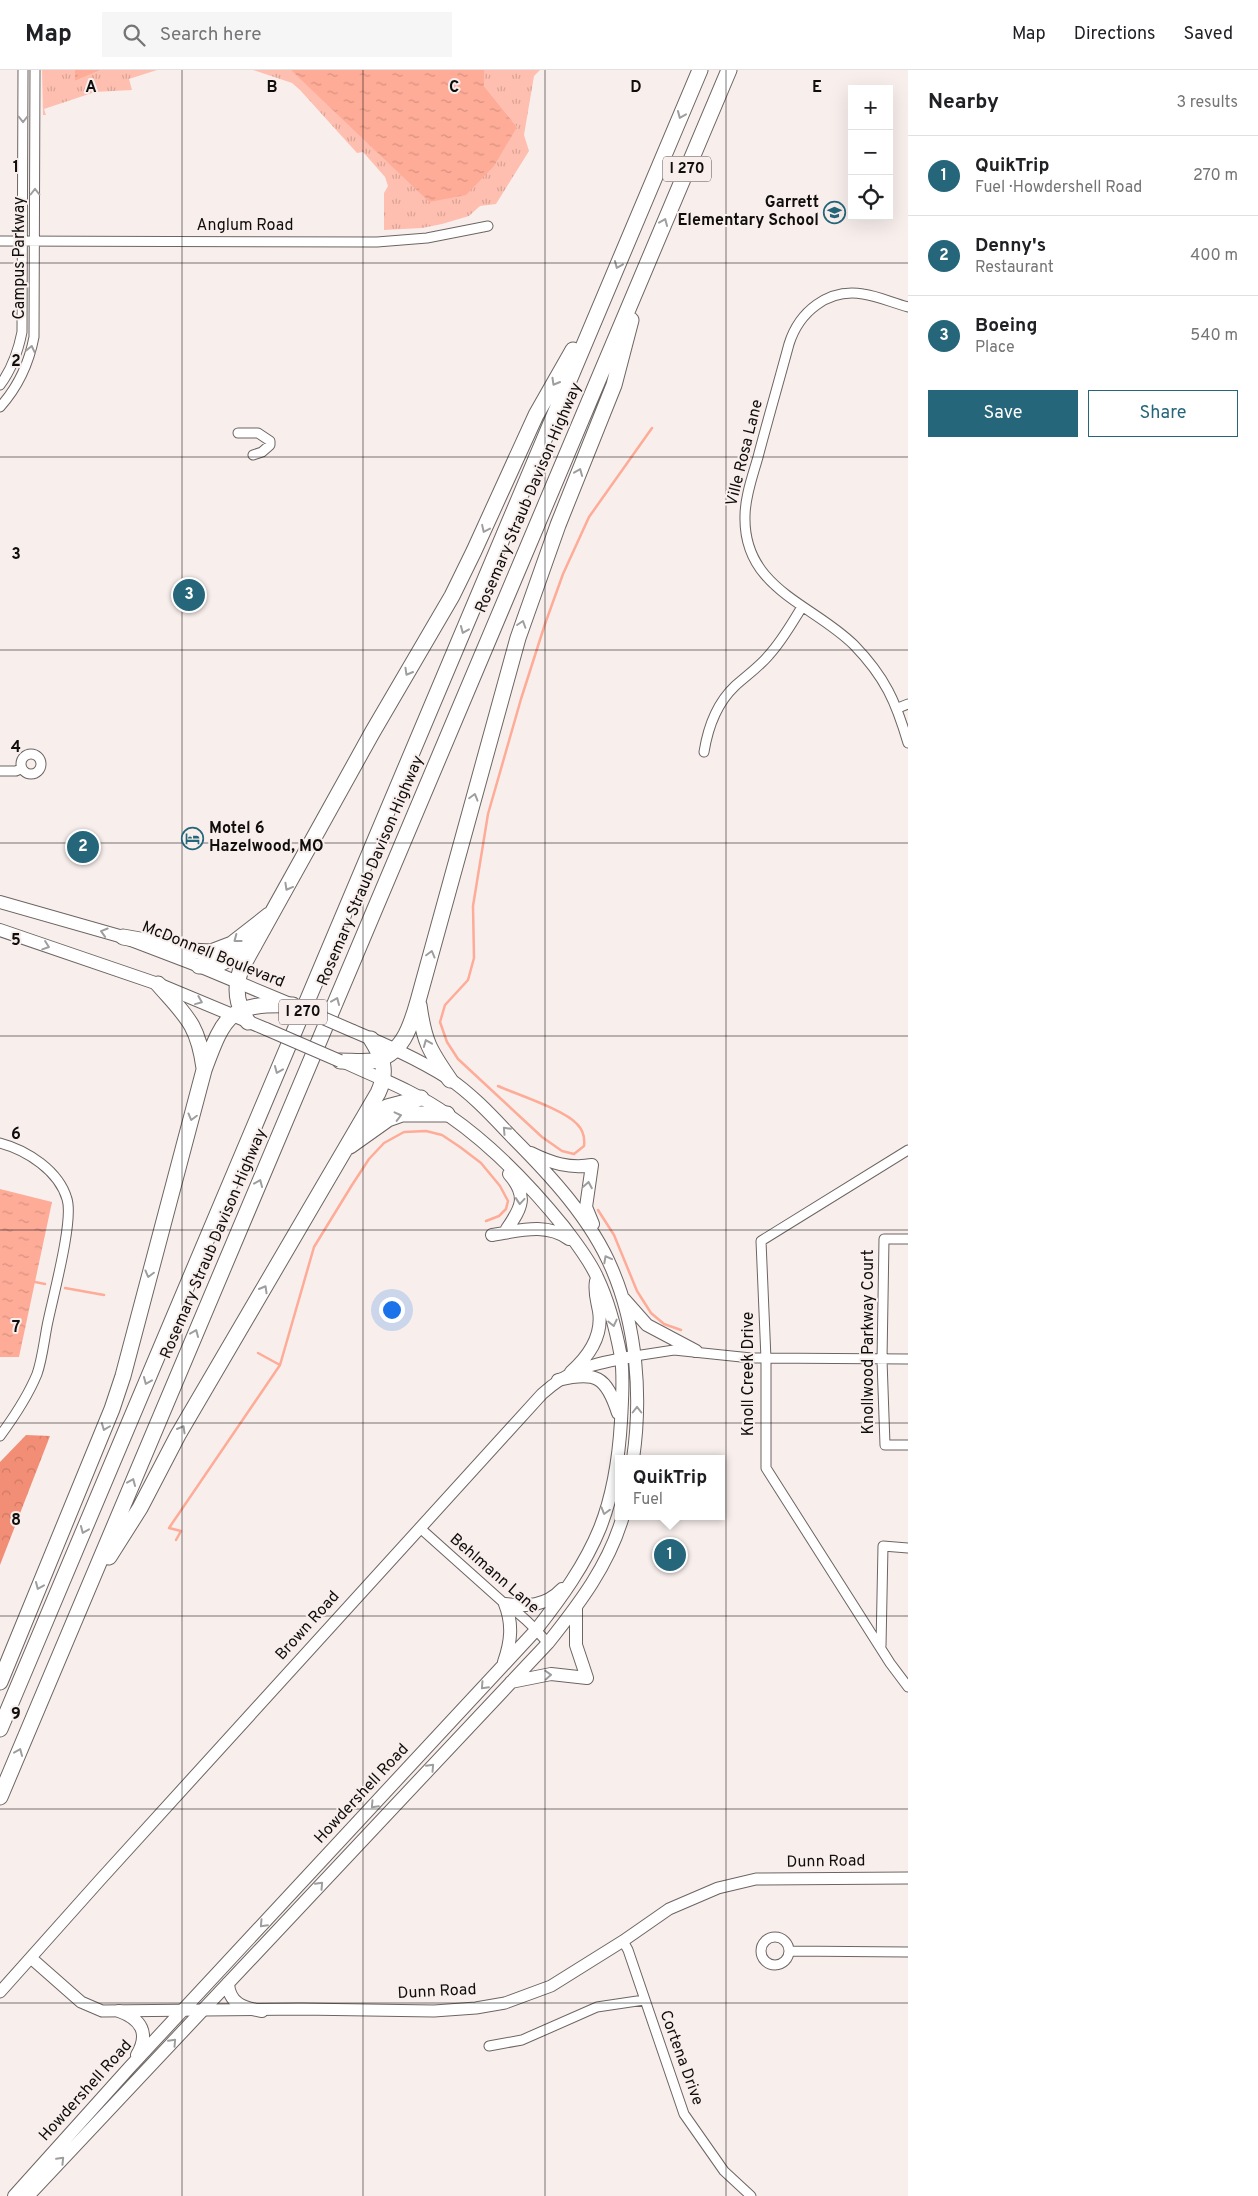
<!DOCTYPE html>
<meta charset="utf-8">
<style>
:root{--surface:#fff;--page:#f6f6f6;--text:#202124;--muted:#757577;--line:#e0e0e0;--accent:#25667a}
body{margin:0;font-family:Overpass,sans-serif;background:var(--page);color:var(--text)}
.controls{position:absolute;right:15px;top:15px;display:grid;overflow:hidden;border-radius:0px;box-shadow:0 5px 20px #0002}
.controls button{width:45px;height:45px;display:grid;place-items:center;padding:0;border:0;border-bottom:1px solid var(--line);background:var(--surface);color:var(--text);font:25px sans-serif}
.you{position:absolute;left:391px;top:1239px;width:18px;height:18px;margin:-12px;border:4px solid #fff;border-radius:50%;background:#1a73e8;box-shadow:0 0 0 8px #1a73e833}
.badge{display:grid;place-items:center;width:32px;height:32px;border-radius:50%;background:var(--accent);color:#fff;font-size:16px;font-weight:700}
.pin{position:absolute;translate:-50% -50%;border:2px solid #fff;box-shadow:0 1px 5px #0006}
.popup{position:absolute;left:615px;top:1385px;width:110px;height:65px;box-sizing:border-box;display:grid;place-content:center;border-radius:0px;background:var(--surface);filter:drop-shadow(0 1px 4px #0005);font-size:16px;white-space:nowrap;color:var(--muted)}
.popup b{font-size:19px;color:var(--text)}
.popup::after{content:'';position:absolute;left:50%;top:100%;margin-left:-10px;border:10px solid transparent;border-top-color:var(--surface)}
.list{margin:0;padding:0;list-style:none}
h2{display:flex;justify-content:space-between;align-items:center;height:65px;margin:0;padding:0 20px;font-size:21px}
h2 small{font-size:16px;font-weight:400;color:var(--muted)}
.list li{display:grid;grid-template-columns:32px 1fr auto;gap:15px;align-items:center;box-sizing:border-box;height:80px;padding:0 20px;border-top:1px solid var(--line)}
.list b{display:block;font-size:19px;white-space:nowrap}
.list p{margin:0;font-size:16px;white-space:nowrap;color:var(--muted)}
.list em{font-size:16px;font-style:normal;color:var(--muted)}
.actions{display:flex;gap:10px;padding:15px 20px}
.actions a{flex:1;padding:11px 0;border:1px solid var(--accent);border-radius:0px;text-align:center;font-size:18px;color:var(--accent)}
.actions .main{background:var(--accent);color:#fff}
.icon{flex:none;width:28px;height:28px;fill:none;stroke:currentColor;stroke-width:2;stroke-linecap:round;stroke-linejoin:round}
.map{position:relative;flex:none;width:908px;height:2126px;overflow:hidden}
header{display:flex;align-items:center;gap:30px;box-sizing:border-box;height:70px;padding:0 25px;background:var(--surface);border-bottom:1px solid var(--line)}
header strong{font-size:24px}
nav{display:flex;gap:28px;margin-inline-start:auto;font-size:18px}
.search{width:350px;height:45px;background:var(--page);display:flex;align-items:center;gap:12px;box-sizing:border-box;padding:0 18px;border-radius:0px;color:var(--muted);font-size:19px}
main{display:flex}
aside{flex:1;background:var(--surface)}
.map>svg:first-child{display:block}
.grass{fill:url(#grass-tufts)}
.forest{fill:url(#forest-crowns)}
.water{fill:url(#water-ripples)}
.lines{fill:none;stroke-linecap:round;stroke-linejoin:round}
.stream{stroke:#feab97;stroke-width:2.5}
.street-casing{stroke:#6c6563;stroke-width:11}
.secondary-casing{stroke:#6c6563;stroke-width:13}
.primary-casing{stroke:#6c6563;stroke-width:14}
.highway-casing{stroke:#6c6563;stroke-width:17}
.street{stroke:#fff;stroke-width:9}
.secondary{stroke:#fff;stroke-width:11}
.primary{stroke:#fff;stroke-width:12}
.highway{stroke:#fff;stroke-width:15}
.primary-bridge-casing{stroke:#6c6563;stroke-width:14;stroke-linecap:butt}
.primary-bridge{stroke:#fff;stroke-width:12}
.oneway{stroke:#9f9e9e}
.grid{fill:none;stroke:#100d0d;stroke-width:1;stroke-opacity:0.55}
.labels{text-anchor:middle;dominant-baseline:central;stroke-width:4;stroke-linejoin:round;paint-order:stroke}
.shield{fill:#f8efed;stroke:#565150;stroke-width:1}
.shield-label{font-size:15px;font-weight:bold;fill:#100d0d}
.poi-label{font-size:16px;font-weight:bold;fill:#100d0d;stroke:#f8efed;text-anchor:end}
.street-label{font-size:16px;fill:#100d0d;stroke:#f8efed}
.grid-label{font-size:16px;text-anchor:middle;font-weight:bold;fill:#100d0d;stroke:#f8efed;stroke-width:4;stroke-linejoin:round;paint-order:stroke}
</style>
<header>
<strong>Map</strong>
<div class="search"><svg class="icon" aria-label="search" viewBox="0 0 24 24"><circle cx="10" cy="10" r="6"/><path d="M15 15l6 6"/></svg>Search here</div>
<nav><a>Map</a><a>Directions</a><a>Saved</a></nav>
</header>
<main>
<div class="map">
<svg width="908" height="2126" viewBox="0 0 908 2126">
<defs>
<pattern id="grass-tufts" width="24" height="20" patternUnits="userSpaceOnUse" patternTransform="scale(1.25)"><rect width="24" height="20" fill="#febfb0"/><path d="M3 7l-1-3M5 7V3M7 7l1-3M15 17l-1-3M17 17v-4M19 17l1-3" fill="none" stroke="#d9a396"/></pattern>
<pattern id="forest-crowns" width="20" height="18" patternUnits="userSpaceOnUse" patternTransform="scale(1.25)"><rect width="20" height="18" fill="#f38e76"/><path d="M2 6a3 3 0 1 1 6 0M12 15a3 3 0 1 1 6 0" fill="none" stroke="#cf7965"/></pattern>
<pattern id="water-ripples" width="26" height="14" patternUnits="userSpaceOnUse" patternTransform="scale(1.25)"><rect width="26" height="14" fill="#feab97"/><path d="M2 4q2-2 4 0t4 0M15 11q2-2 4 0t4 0" fill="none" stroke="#d99281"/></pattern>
</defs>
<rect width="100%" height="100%" fill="#f8efed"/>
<!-- grass -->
<path class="grass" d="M42,0H75V11L101,0H157L129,9L132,20L95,22L44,39L46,45H43Z
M253,0H291L295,2L429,132L517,57L484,16V0H540L534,6L524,65L529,81L496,134L480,136L469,146L442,154L422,158L384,160V123L388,116L385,107L363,82L357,83L300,20L292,13Z"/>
<!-- forest -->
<path class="forest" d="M26,1365L50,1366L0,1495V1392Z"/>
<!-- water -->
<path class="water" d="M75,0H101L75,11Z
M291,0H484V16L517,57L494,96L466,125L429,132Z
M0,1119L52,1132L19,1287H0Z"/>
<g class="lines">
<!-- stream -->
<path class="stream" d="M498,1016C516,1024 565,1040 577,1054C583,1060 585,1068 584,1076L574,1084L562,1081L542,1067L458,989L447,972L440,952L445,935L468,910L474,888L473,836L488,744L521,629L545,554L563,504L589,447L652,358
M598,1140L614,1165L637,1221L651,1243L664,1254L681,1260
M35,1212L45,1214
M65,1218L104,1225
M258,1283L280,1295
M176,1470L181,1461L169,1458L280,1295L314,1177L352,1115L369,1089L384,1073L404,1062L426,1061L442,1065L460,1077L481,1093L500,1116L508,1131L506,1139L499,1146L486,1151"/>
<defs>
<path id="street" d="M0,171L377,172L427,168L488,156
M908,237C893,233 878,226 863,224C828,218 799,242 789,274C779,311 768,349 758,387C753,405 745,426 745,446C743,519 813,534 854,575C885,607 896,632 908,673
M0,315C12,299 18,282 22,262L23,0
M0,337C18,317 29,293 34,267L35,0
M238,363H258L270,371V375L262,382L253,385
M898,638L908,634
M704,682C708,657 716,634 735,616C746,606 759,597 769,585C782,571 792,553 802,537
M21 694a10 10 0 1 1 20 0a10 10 0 1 1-20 0Z
M0,701H16L22,698
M0,1073C27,1080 59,1101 67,1129C74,1151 52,1230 47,1256C44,1272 42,1290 37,1304C28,1326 14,1347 0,1366
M908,1080L761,1171L766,1289V1398L890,1593L908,1617
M908,1169H884L882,1290L885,1375H908
M635,1286L674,1280L751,1288L908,1289
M420,1458L505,1534C522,1544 535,1559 548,1573
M881,1576L883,1476L908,1478
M761 1881a14 14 0 1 1 28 0a14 14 0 1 1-28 0Z
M623,1871L628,1880L684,2044L724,2101L751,2126
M789,1881L908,1882
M489,1976L522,1970L597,1937L644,1930"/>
<path id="secondary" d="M31,1888L81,1932L102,1941L301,1939L434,1941L476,1938L505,1933L551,1916L623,1871L669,1839L718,1818L756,1809L908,1808
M0,1922L100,1810L542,1324C573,1296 595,1294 635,1286"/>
<path id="primary" d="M0,832L123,867L199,896L290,934
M0,860L158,914L266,959
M353,961C386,975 418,989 448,1008C472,1024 492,1046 512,1067C550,1105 591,1149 612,1199C637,1257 642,1327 633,1389
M531,1083C551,1093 570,1099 592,1095L586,1137L593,1154
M507,1159C522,1137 528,1126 509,1104
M492,1165C518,1161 546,1152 569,1169
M624,1229L647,1255L696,1281
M571,1302C589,1286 603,1266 599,1241C597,1230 594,1222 596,1211
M558,1310C596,1301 606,1306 618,1343
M576,1538V1575L587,1608
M504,1592C511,1572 513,1554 505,1534C527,1537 546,1536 562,1519
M511,1612L551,1604L587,1608
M228,1913C229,1934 244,1938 262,1941
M119,1941C141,1949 150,1963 137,1985
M14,2126L129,1998L536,1560C561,1528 585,1495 600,1458C613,1425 619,1386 621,1351C622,1330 624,1307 621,1287C616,1260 609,1232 597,1207C589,1189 576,1173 564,1157C530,1115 493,1076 448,1045C416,1022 379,1008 344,992
M28,2126L548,1573C579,1534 609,1495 623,1446"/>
<path id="highway" d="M123,867L174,876L190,881L211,882L232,874L269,845
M199,896L221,893L254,876
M158,914C186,946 198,954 204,998
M419,935C424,971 429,980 450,1010
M248,952C236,935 234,918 241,899L372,663L452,526L474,481L536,345L573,280
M340,991C351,991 362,992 372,991C402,986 411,956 418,931L518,568L558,455L614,315L631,250
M364,1052L387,1037L421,1028
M350,1076L388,1049L402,1044H447
M109,1487L140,1438L178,1365L378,1023C388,1002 383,988 371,969
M0,1612L112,1339L123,1306L204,1000C225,943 230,933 293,935
M0,1659L700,0
M0,1727L729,0"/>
</defs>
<!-- street casing -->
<use href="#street" class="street-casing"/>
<!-- secondary casing -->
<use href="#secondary" class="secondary-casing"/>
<!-- primary casing -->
<use href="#primary" class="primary-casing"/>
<!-- highway casing -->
<use href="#highway" class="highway-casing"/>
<!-- street -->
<use href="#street" class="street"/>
<!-- secondary -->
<use href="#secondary" class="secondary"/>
<!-- primary -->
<use href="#primary" class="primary"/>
<!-- highway -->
<use href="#highway" class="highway"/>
<defs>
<path id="primary-bridge" d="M293,935L353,961
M266,959L340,991"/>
</defs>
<!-- primary-bridge casing -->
<use href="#primary-bridge" class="primary-bridge-casing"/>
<!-- primary-bridge -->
<use href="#primary-bridge" class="primary-bridge"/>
</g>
<!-- one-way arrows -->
<defs><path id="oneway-chevron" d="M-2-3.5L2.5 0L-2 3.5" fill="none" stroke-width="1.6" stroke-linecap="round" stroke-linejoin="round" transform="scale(1.25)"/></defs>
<g class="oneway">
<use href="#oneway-chevron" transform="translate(681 45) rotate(113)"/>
<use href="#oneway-chevron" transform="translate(23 49) rotate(90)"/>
<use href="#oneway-chevron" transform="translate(35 122) rotate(-90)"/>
<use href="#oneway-chevron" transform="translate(664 152) rotate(-67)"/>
<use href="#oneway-chevron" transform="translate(618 195) rotate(113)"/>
<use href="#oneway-chevron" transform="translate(31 279) rotate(-77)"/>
<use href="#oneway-chevron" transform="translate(555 312) rotate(120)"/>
<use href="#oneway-chevron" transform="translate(579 402) rotate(-68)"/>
<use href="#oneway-chevron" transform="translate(485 459) rotate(115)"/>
<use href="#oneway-chevron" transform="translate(522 554) rotate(-72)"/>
<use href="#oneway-chevron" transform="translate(464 560) rotate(113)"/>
<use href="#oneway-chevron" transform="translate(408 602) rotate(120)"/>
<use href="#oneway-chevron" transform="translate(474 727) rotate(-74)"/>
<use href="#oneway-chevron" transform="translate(288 817) rotate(119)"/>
<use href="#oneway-chevron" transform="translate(104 862) rotate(-163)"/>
<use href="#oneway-chevron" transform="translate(237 869) rotate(143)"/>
<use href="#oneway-chevron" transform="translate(46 876) rotate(19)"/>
<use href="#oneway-chevron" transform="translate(431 884) rotate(-75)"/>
<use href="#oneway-chevron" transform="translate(199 931) rotate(22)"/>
<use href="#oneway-chevron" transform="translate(336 931) rotate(-67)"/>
<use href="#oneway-chevron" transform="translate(427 973) rotate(-112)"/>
<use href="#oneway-chevron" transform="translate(278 1000) rotate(113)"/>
<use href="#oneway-chevron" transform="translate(398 1046) rotate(-14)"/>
<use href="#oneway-chevron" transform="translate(192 1047) rotate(105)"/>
<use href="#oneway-chevron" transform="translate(506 1060) rotate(-133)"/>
<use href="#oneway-chevron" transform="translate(259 1113) rotate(-67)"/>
<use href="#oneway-chevron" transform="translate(588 1115) rotate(-80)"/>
<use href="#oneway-chevron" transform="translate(520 1131) rotate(95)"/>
<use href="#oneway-chevron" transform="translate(607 1189) rotate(-118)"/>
<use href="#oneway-chevron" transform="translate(149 1204) rotate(105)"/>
<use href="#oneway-chevron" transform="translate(264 1219) rotate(-60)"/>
<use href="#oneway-chevron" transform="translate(613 1253) rotate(77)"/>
<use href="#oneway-chevron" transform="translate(195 1263) rotate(-67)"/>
<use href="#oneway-chevron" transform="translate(147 1311) rotate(113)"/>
<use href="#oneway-chevron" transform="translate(637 1340) rotate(-90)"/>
<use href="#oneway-chevron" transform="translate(105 1357) rotate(111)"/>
<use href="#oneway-chevron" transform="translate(182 1359) rotate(-60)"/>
<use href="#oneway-chevron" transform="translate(132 1412) rotate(-67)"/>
<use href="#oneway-chevron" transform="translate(605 1441) rotate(106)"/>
<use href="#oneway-chevron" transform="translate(84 1460) rotate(113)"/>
<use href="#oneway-chevron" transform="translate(39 1516) rotate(113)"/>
<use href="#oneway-chevron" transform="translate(548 1605) rotate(-3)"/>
<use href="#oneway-chevron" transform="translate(484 1616) rotate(133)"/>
<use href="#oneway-chevron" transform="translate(19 1682) rotate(-67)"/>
<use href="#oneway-chevron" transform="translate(431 1697) rotate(-47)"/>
<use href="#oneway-chevron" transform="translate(374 1735) rotate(133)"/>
<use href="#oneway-chevron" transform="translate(320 1815) rotate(-47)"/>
<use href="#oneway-chevron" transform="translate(263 1854) rotate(133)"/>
<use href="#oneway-chevron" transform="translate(173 1972) rotate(-47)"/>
<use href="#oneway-chevron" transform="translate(61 2090) rotate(-46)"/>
</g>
<!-- grid -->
<path class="grid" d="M182,0V2126M363,0V2126M545,0V2126M726,0V2126M0,193H908M0,387H908M0,580H908M0,773H908M0,966H908M0,1160H908M0,1353H908M0,1546H908M0,1739H908M0,1933H908"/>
<!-- icons -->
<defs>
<symbol id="school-ring" viewBox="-11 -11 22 22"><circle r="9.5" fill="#f8efed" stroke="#25667a" stroke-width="1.5"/><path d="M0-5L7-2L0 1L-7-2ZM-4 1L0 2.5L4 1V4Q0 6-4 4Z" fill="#25667a"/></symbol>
<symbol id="hotel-ring" viewBox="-11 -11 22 22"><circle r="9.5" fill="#f8efed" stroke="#25667a" stroke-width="1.5"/><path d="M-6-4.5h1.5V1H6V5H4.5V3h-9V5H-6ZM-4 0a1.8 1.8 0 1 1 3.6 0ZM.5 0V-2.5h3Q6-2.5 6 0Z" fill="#25667a"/></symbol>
</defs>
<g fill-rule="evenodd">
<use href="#school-ring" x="822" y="130" width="25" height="25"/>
<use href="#hotel-ring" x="180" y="756" width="25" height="25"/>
</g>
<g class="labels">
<!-- shield labels -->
<g class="shield">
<rect x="663" y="86.5" width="48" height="25" rx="4"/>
<rect x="279" y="929.5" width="48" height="25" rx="4"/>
</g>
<g class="shield-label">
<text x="687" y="99">I 270</text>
<text x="303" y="942">I 270</text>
</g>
<!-- poi labels -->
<g class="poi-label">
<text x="819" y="133">Garrett<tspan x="819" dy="18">Elementary School</tspan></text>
<text x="209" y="759" text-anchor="start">Motel 6<tspan x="209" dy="18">Hazelwood, MO</tspan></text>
</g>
<!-- street labels -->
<g class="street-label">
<text x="245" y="156">Anglum Road</text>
<text transform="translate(20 188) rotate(-90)">Campus Parkway</text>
<text transform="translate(745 383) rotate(-76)">Ville Rosa Lane</text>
<text transform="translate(529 428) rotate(-67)">Rosemary Straub Davison Highway</text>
<text transform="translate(371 801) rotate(-67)">Rosemary Straub Davison Highway</text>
<text transform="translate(213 885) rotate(22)">McDonnell Boulevard</text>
<text transform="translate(214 1174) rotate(-67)">Rosemary Straub Davison Highway</text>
<text transform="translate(869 1272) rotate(-90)">Knollwood Parkway Court</text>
<text transform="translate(749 1304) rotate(-90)">Knoll Creek Drive</text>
<text transform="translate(494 1504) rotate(41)">Behlmann Lane</text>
<text transform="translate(308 1556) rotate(-48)">Brown Road</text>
<text transform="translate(362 1724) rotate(-47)">Howdershell Road</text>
<text transform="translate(826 1792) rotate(-1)">Dunn Road</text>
<text transform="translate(437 1922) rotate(-3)">Dunn Road</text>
<text transform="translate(681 1988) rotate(70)">Cortena Drive</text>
<text transform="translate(86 2021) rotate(-48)">Howdershell Road</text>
</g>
</g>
<g class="grid-label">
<text x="91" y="22">A</text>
<text x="272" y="22">B</text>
<text x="454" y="22">C</text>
<text x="636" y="22">D</text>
<text x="817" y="22">E</text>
<text x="16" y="102">1</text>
<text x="16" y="296">2</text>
<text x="16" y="489">3</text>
<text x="16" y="682">4</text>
<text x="16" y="875">5</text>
<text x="16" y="1069">6</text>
<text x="16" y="1262">7</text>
<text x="16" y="1455">8</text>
<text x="16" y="1649">9</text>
</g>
</svg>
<div class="controls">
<button>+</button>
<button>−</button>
<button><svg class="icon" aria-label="locate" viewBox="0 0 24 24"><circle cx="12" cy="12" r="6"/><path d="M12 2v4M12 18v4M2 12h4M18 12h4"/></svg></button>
</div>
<div class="you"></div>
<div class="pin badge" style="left:670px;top:1485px">1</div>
<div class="popup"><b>QuikTrip</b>Fuel</div>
<div class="pin badge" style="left:83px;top:777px">2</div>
<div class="pin badge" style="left:189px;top:525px">3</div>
</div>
<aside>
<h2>Nearby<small>3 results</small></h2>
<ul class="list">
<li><span class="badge">1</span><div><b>QuikTrip</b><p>Fuel · Howdershell Road</p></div><em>270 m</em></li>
<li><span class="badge">2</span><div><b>Denny's</b><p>Restaurant</p></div><em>400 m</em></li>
<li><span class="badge">3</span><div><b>Boeing</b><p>Place</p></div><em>540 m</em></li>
</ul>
<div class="actions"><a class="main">Save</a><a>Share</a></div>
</aside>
</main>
